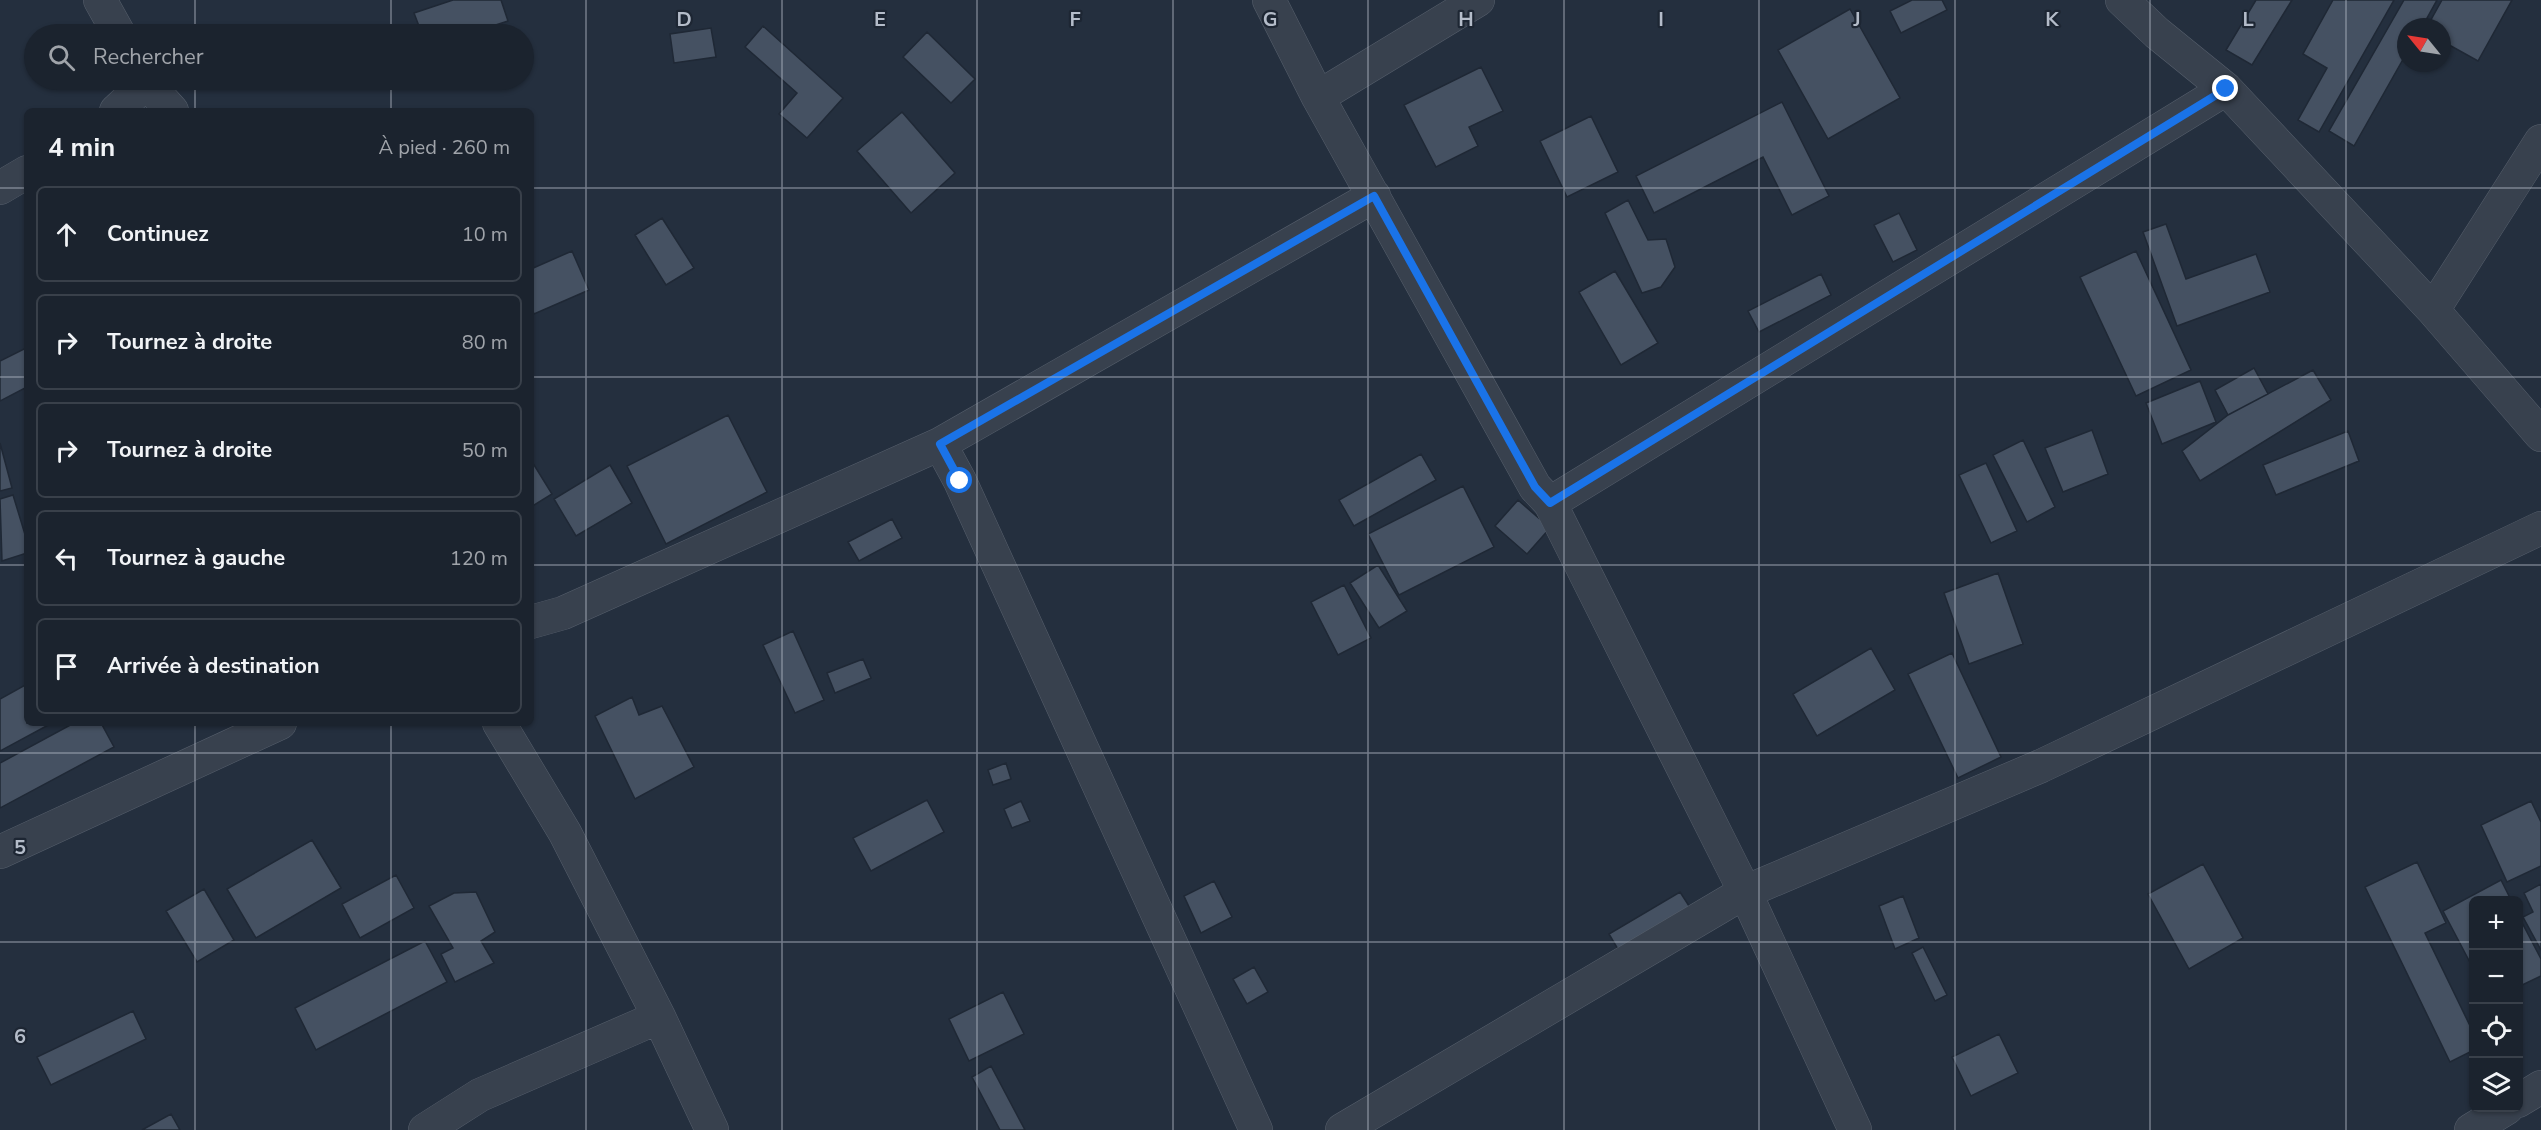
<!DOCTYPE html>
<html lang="fr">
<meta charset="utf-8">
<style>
:root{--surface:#1b232e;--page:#282f3a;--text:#f1f3f6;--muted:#a0a4aa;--line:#39404a}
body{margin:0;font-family:"Nunito Sans",sans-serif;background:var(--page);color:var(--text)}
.controls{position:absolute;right:18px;bottom:18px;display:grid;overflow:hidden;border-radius:9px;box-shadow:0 2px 4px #0004}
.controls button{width:54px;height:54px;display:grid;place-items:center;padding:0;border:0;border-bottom:2px solid var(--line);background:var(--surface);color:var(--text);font:30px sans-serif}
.compass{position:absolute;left:2397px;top:18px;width:54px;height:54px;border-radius:50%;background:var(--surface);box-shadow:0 2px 4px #0004;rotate:300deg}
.stop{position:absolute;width:18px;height:18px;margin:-14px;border:4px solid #1a73e8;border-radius:50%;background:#fff}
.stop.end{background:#1a73e8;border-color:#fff;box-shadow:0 2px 6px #0008}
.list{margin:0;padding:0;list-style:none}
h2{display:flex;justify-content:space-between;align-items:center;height:78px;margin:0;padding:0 24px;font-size:26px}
h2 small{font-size:20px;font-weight:400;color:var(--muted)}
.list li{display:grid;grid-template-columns:39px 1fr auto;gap:18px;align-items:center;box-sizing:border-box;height:96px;margin:0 12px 12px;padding:0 12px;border:2px solid var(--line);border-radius:9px}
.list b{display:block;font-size:22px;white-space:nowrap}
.list em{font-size:20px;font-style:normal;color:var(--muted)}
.icon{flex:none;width:33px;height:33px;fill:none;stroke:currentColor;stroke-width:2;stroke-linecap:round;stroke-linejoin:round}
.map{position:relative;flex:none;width:2541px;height:1130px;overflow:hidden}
.search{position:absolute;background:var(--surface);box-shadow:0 2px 4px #0004;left:24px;top:24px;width:510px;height:66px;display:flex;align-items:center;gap:15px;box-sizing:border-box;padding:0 21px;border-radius:33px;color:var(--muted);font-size:22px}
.panel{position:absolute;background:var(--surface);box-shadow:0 2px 4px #0004;left:24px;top:108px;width:510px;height:618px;border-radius:9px}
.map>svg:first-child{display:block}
.building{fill:#455162;stroke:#1f2835;stroke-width:1.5}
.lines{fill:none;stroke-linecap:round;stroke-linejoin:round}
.street-casing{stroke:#565f6c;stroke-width:34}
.street{stroke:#38414e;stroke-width:33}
.route{stroke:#1a73e8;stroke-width:8}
.grid{fill:none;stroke:#b4bcc9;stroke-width:1.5;stroke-opacity:0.55}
.grid-label{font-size:20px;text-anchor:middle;font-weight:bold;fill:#b4bcc9;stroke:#1d2633;stroke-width:4.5;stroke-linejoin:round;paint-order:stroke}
</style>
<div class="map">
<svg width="2541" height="1130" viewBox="0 0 2541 1130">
<rect width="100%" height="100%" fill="#242f3e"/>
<!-- building -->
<path class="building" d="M453,0H501L508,21L468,34H422L414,13Z
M1912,0H1942L1947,10L1901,33L1890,11Z
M2256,0H2292L2252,65L2226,50Z
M2333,0H2394L2319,132L2298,120L2327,68L2303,54Z
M2404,0H2437L2422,27H2406V54L2354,146L2329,131Z
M2442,0H2512L2478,61L2442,41V27H2427Z
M1850,9L1900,98L1828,139L1778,50Z
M763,26L843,98L807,138L779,114L797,93L745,47Z
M711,28L716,57L674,63L670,34Z
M927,32L975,79L951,103L903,57Z
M1481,67L1503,111L1469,127L1478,146L1436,167L1404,105Z
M1782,102L1829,196L1792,215L1763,157L1654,213L1636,176Z
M902,112L955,173L911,213L857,151Z
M1591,116L1618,172L1567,197L1540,141Z
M1628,200L1648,240L1666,239L1675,267L1661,287L1642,293L1605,213Z
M1899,213L1917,250L1893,262L1874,225Z
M662,218L694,268L666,285L635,235Z
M2166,224L2186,279L2256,254L2270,292L2177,326L2143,232Z
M572,251L589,290L534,314L531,306V269Z
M2136,251L2191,370L2136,396L2080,277Z
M1615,271L1658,343L1621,365L1579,292Z
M1821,274L1831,295L1759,332L1748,311Z
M26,348L27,387L0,401V361Z
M2254,368L2268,394L2228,415L2215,390Z
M2313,370L2331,400L2200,481L2182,451L2228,415Z
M2200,381L2216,422L2162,444L2146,403Z
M728,415L767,492L666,544L627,466Z
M2092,430L2108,474L2063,492L2045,448Z
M2348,431L2359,461L2276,495L2263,465Z
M2023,440L2055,507L2027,522L1993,455Z
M0,443L12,488L0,491Z
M1421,454L1436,480L1354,526L1339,500Z
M531,460L552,494L531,507Z
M1986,463L2017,531L1991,543L1959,475Z
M610,465L632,503L576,536L554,499Z
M1463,486L1494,547L1399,595L1368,534Z
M13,495L27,541V553L2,561L0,499Z
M1518,500L1550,528L1527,554L1495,526Z
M892,519L902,538L859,561L848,542Z
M1378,565L1407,611L1379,628L1350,583Z
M1998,573L2023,644L1969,664L1944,593Z
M1344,585L1371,638L1338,655L1311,602Z
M793,631L824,700L795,713L763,645Z
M1871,648L1895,690L1817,736L1793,694Z
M1952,653L2001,757L1958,778L1908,674Z
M863,659L871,678L835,693L827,673Z
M27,684V723H52L0,751V699Z
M632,697L639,715L662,706L694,767L635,799L595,716Z
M74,723H101L114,747L0,808V763Z
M1006,763L1011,779L993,785L988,770Z
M927,800L944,832L871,871L853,838Z
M1021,801L1030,821L1012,828L1004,809Z
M2531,801L2541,822V866L2507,882L2481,825Z
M312,840L341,888L256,938L227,889Z
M2417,862L2446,923L2425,933L2474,1034V1050L2450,1062L2365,887Z
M2203,864L2243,938L2189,969L2148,894Z
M396,875L414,908L360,938L342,904Z
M2501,880L2511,900H2474V970L2443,911Z
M1214,881L1232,917L1201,933L1184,896Z
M2541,884V950L2523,917L2533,912L2524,893Z
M204,889L234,940L197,962L166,911Z
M476,892L495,932L481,941L494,963L455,982L441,954L453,948L429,906L454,893Z
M1680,892L1691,909L1619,951L1609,934Z
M1903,896L1919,938L1895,949L1879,906Z
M2518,915L2541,959V976L2518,987Z
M425,941L447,982L316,1050L295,1008Z
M1923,947L1947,995L1935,1001L1912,953Z
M1254,967L1268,992L1247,1004L1233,979Z
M1003,992L1024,1034L969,1061L949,1019Z
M133,1011L146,1039L51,1085L37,1057Z
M1999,1034L2018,1073L1971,1096L1952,1057Z
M991,1066L1025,1130H1000L972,1077Z
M171,1114L180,1130H142Z"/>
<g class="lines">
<defs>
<path id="street" d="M100,0L119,34
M1269,0L1318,97L1535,487L1550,503L1745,892L1855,1130
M2122,0L2157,33L2226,89L2433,310L2541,435
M144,80L172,111
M1318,97L1478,0
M116,111L146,83
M0,188L27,172
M2433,310L2541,141
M940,444L960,481L1256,1130
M1550,503L2226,89
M531,622L563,613L940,444L1374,196
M499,723L565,833L659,1017L712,1130
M0,852L280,723
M2518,1101L2541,1087
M425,1130L480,1095L659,1017
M1342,1130L1745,892L2041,766L2541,528
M2471,1130L2507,1108"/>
</defs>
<!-- street casing -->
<use href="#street" class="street-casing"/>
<!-- street -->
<use href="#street" class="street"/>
</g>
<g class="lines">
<!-- route -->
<path class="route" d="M960,481L940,444L1374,196L1535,487L1550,503L2226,89"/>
</g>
<!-- grid -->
<path class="grid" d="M195,0V34M391,0V34M586,0V1130M782,0V1130M977,0V1130M1173,0V1130M1368,0V1130M1564,0V1130M1759,0V1130M1955,0V1130M2150,0V1130M2346,0V1130M195,80V111M391,80V111M0,188H27M531,188H2541M0,377H27M531,377H2541M0,565H27M531,565H2541M195,723V1130M391,723V1130M0,753H2541M0,942H2474M2518,942H2541"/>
<g class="grid-label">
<text x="684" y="26">D</text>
<text x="880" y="26">E</text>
<text x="1075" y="26">F</text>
<text x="1270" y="26">G</text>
<text x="1466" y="26">H</text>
<text x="1661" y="26">I</text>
<text x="1857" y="26">J</text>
<text x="2052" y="26">K</text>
<text x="2248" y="26">L</text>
<text x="20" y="854">5</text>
<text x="20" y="1043">6</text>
</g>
</svg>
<div class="controls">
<button>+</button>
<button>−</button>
<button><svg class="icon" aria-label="locate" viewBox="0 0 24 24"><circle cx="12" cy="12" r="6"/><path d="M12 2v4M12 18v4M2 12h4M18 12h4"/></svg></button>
<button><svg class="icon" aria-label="layers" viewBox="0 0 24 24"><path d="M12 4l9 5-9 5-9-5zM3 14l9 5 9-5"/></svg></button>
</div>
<svg class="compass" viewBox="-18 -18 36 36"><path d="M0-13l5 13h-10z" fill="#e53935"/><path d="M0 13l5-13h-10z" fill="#a0a4aa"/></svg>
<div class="stop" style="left:960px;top:481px"></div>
<div class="stop end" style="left:2226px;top:89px"></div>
<div class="search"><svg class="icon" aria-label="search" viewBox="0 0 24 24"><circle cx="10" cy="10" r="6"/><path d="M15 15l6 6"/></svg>Rechercher</div>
<section class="panel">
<h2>4 min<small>À pied · 260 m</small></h2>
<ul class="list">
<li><svg class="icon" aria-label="ahead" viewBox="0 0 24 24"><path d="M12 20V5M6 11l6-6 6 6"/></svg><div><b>Continuez</b></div><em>10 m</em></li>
<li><svg class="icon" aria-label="right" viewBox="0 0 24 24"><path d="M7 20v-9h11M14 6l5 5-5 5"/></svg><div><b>Tournez à droite</b></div><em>80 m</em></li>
<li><svg class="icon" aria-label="right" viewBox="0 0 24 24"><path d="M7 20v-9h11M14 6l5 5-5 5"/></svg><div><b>Tournez à droite</b></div><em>50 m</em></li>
<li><svg class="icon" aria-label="left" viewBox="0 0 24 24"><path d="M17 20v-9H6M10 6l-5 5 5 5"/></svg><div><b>Tournez à gauche</b></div><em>120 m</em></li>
<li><svg class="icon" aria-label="arrive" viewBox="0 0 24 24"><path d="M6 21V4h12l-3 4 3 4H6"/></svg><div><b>Arrivée à destination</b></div></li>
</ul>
</section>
</div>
